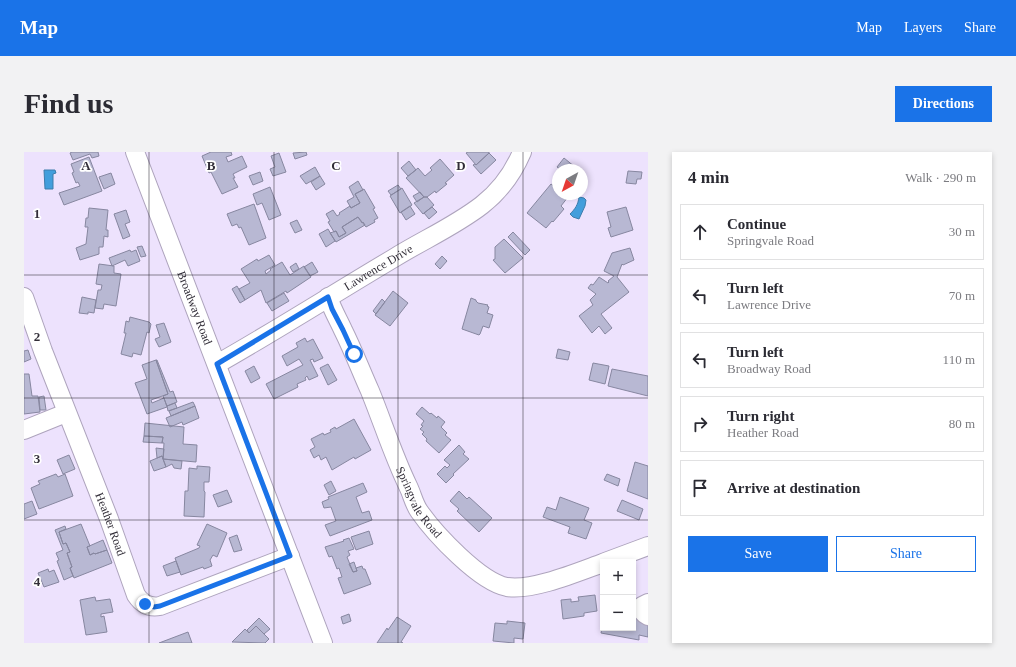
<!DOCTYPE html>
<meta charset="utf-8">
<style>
:root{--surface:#fff;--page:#f2f2f3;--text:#2b2b33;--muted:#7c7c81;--line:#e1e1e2;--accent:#1a73e8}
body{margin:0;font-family:Georgia,serif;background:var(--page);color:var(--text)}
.controls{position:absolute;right:12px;bottom:12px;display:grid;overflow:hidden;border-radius:0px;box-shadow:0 2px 6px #0003}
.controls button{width:36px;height:36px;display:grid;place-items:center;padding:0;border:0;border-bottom:1px solid var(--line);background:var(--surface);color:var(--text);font:20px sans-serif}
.compass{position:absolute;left:528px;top:12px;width:36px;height:36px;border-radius:50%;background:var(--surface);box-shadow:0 2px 6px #0003;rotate:220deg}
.stop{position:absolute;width:12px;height:12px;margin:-9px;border:3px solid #1a73e8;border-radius:50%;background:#fff}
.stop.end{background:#1a73e8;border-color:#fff;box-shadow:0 1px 4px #0008}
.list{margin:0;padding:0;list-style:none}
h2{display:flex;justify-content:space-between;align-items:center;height:52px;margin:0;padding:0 16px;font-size:17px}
h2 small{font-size:13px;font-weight:400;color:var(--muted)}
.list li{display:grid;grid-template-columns:26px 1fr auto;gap:12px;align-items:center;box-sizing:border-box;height:56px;margin:0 8px 8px;padding:0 8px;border:1px solid var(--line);border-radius:0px}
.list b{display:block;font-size:15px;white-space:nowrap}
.list p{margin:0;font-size:13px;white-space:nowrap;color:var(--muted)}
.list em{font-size:13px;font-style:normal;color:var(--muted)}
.actions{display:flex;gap:8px;padding:12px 16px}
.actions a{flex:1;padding:9px 0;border:1px solid var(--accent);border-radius:0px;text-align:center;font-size:14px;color:var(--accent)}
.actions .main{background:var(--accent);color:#fff}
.icon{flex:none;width:22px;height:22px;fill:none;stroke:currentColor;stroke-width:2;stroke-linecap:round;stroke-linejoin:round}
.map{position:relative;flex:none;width:624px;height:491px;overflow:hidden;border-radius:0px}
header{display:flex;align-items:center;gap:24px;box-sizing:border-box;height:56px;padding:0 20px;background:var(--accent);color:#fff}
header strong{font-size:19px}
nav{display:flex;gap:22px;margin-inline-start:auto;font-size:14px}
.intro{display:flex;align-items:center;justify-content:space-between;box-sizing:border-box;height:96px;padding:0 24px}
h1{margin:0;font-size:28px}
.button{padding:10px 18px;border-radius:0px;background:var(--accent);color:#fff;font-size:14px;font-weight:700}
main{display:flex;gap:24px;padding:0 24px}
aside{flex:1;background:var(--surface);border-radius:0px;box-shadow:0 2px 6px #0003}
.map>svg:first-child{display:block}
.water{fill:#429edc;stroke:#3d7cab}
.building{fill:#b8b8d3;stroke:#8787a0}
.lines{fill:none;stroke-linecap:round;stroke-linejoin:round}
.minor-casing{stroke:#aea4bd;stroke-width:20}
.minor{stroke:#fff;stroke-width:18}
.route{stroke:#1a73e8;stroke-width:5}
.grid{fill:none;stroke:#322e38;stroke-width:1;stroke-opacity:0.55}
.labels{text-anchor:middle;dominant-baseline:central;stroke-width:3.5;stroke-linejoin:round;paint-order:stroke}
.street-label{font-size:12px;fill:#322e38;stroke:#fff}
.grid-label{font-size:13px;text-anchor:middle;font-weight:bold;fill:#322e38;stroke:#fff;stroke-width:3.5;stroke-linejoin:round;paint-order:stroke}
</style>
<header>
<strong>Map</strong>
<nav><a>Map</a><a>Layers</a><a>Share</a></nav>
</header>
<div class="intro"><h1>Find us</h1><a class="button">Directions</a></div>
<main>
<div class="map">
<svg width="624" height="491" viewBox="0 0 624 491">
<rect width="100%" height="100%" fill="#ede2fd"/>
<!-- water -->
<path class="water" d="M20,18H31L32,21L29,22V37H21Z
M555,45L560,46L562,48L561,54L555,67L549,65L546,62C551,57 554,53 555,45Z"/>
<!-- building -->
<path class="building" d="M48,0H74L75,4L68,6L66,2L49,8L46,1Z
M187,0H207L208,3L202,5L204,10L218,4L223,15L209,22L211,26H209L214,35L198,42L187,20L185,21L178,4Z
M282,0L283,3L271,7L269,1Z
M444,0H465V1L452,13L442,1Z
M255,1L262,20L249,24L246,17L251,15L247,4Z
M465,1L472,8L457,22L449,13L451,12L452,13Z
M65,5L78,39L40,53L35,41L56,34L54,30L52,31L48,21L50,20L47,12Z
M540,6L551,15L548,18H537L533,15Z
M416,7L430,23L421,31L423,32L412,41L411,39L403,45H400L382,26L394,16L401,24L408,18L406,16Z
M385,9L392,18L384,24L377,16Z
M291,15L296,24L282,32L276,24Z
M604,19L618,20L617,27H613L612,32L602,31Z
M236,20L239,29L229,33L225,24Z
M87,21L91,32L80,37L75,25Z
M296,24L301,32L292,38L287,30Z
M334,29L339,38L331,42L336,51L327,56L323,49L330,45L325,35Z
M527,32L534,37V42H540L544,45L537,54L540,57L529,70L528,69L522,76L503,61Z
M374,33L377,37L367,43L364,39Z
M246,35L257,63L245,68L238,51L233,53L229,42Z
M378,36L388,53L376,61L366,44Z
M340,37L351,56L349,57L354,66L350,68L351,70L342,75L334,65L318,75L322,81L315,85L312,79L310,80L304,70L306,69L302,62L309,58L313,64L316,62L315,61L326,54L327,56L336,51L331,42Z
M396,40L400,45L393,50L389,44Z
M400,45H403L410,53L399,62L390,51Z
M230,52L242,86L225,93L217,75L215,76L213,72L208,74L203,62Z
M386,54L391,62L382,68L377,60Z
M408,55L413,60L405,67L400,61Z
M602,55L609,78L587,85L584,76L587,75L583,60Z
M65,56L84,58L82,78H84V85L80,84L79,95H75V102L56,108L52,96L62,92L64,75H61L62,66H64Z
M102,58L106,70L101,72L106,84L99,87L90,62Z
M334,65L338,71L339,70L341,73L312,90L306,81L312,79L315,85L322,81L318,75Z
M273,68L278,78L271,81L266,71Z
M304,77L311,89L302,95L295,82Z
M489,80L506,98L501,103L484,85Z
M480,87L499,106L481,121L469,108L471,107V95Z
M118,94L122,104L117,105L113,95Z
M606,96L610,108L599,113L598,112L593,125L605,140L577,162L588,176L581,182L575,174L568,181L555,164L569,153L566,148L572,142L564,136L567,132L569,133L575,125L584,131L585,130L584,129L590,124L580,119L588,101Z
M106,98L107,100L112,98L116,109L104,114L101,108L88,114L85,106Z
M245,103L251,113L241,119L242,122L247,118L246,117L258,110L266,123L280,114L287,125L263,141L262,139L242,151L237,138L221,148L215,137L226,131L217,117L233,107L234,109Z
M418,104L423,109L416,117L411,112Z
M288,110L294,120L286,124L280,115Z
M272,111L275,117L269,120L266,115Z
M75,112L90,114V121L97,122L92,154L80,152L79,157L71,156L74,138H77L78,133L72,132Z
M213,134L221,148L216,151L208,137Z
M369,139L384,151L366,174L351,163Z
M260,141L265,149L248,159L243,151Z
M58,145L72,148L70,161L64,160V162L55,161Z
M447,146L452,148V149L454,151L464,153L463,154L465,155L463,161L469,163L465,176L459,174L456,182L455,183L438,177Z
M358,147L361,150L352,162L349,159Z
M106,165L125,170L127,172L125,181L123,180L117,203L109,201L108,205L97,202L102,181H100L102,169L105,170Z
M140,171L147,190L135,195L131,187L136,185L132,173Z
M281,186L283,190L289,187L299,206L290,210L289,207L286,208L294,224L285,228L283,224L281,226L282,228L273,232L274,235L250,247L242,232L279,213L275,207L263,214L258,204L274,195L272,191Z
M534,197L546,200L544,208L532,206Z
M4,198L7,207L0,210V199Z
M132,208H133L146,240L149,239L153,250L143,254L139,244L144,242Z
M132,208L144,242L127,248L128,251L140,246L143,255L123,262L111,231L123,227L118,213Z
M569,211L585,214L581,232L565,228Z
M304,212L313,228L304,233L296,216Z
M230,214L236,226L227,231L221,219Z
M588,217L624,224V244L584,234Z
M0,222H5L8,244H14L16,260L0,262Z
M20,244L22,258H16L15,245Z
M169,250L171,254L147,264L145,259Z
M151,251L153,256L144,259L143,254Z
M171,254L175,266L159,273L158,270L146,275L142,266Z
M398,255L406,262L407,261L413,266L414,264L421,270L417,275L423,281L421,283L427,288L415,301L402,289L403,287L398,282L400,280L396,277L399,274L397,273L400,269L392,262Z
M330,267L347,298L331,307L330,305L308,318L302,305L297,308L295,303L290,306L286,298L291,295L287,287L299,281L300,283L307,280L306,278L311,275L312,277Z
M121,271L160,275L159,292L173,293L172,310L139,307L140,291H138L139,285L120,284Z
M120,284L139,285L138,291L119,290Z
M435,293L441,300L439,302L445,307L429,322L430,323L422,331L413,322L421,314L423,316L426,313L420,308Z
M132,296L140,297L139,307L138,304L133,306Z
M45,303L51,317L39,322L33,308Z
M138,304L142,315L130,319L126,309Z
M139,307L158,309L157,317L150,316L148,312L142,315Z
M611,310L624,314V347L603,339Z
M173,314L186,315L185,330H180V339L181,340L180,365L160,364L161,339H164L165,316L173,317Z
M32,322L34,325L41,322L49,344L15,357L7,336L16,332L14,329Z
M583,322L596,327L594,334L580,328Z
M307,329L312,339L305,343L300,333Z
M339,331L343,340L332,345L338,361L345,359L348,368L306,384L301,373L312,369L307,355L300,356L298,350L305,347L304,345Z
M203,338L208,350L194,355L189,343Z
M435,339L443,347L445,345L468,366L455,380L433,359L435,357L426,349Z
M536,345L565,356L560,368L568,371L562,387L544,381L546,375L519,365L523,355L532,358Z
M598,348L619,357L615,368L593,359Z
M8,349L13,362L0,367V352Z
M57,372L66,394L63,395L66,403L70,401L71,402L83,398L88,411L50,426L46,416L48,415L43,401L46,400L42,391L39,392L35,380Z
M183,372L203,381L193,405L189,403L186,408L188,414L180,417L179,415L157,423L151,406L175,396L176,394L173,393Z
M41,374L42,377L35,380L39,392L42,391L46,400L43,401L48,415L46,416L49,424L40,428L33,409L35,408L32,401L39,398L31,378Z
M345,379L349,392L332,398L327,385Z
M213,383L218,398L210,400L205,386Z
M325,386L330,397L324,399L326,403L323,405L329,420L333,419L332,416L338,414L339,417H341L347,432L320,442L314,426L318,425L315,416L313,417L308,404L305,405L301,395L320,389L319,388Z
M79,388L83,398L71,402L70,401L66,403L63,395Z
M152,409L156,420L143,424L139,414Z
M330,410L333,419L329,420L325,412Z
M24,417L25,420L30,418L35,430L20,435L14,421Z
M571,443L573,459L560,461V464L539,467L537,448L547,447V450L555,449L554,445Z
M71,445L72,449L86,447L89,460L77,462V465L80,464L83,480L62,483L56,448Z
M609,461L619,462L624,470V485L615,483V488L577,481L579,472V476H609Z
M325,462L327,469L319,472L317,465Z
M373,465L387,474L377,490L379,491H353L363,476L364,478Z
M235,466L246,477L240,482L232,474L225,481L223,478Z
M483,469L501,471L499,487L490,486V491L469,489L471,471L483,472Z
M232,474L245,487L241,491L208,490L221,477L225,481Z
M164,480L168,491H135Z"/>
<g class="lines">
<defs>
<g id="minor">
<path id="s1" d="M111,0L299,491"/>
<path id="s2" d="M0,145L19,199L85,367L112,443C118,452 126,456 136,454L266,404"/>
<path id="s3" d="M304,145C308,157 314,167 319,178C329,198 337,219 346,239C359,271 369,303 384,334C388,342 390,352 395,359C411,382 456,430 483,435C509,439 554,420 579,411"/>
<path id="s4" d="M193,212C253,178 311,141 370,106C399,88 431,74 458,53C476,39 489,21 498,0"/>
<path d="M0,278L42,261"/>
<path d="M581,410L624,394"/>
<path d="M624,451L618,454C617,459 620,462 624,464"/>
</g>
</defs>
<!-- minor casing -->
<use href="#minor" class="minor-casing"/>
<!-- minor -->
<use href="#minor" class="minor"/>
</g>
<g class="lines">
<!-- route -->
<path class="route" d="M121,452L130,455L136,454L266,404L193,212L304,145L308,157L319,178L330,202"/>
</g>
<!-- grid -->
<path class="grid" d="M125,0V491M250,0V491M374,0V491M499,0V491M0,123H624M0,246H624M0,368H624"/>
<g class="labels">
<!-- street labels -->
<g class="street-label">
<text stroke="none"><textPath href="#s4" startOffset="188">Lawrence Drive</textPath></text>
<text stroke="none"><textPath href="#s1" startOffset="167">Broadway Road</textPath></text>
<text stroke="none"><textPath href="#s3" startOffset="225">Springvale Road</textPath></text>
<text stroke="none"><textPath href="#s2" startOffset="243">Heather Road</textPath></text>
</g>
</g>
<g class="grid-label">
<text x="62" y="18">A</text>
<text x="187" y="18">B</text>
<text x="312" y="18">C</text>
<text x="437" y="18">D</text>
<text x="13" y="66">1</text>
<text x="13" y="189">2</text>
<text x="13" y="311">3</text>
<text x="13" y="434">4</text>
</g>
</svg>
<div class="controls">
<button>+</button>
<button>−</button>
</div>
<svg class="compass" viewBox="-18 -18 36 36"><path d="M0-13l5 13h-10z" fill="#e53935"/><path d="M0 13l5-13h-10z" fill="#7c7c81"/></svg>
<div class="stop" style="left:330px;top:202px"></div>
<div class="stop end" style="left:121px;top:452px"></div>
</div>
<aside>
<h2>4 min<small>Walk · 290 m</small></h2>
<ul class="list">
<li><svg class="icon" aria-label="ahead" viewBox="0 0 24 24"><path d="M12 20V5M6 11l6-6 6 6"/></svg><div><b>Continue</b><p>Springvale Road</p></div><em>30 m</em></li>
<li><svg class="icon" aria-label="left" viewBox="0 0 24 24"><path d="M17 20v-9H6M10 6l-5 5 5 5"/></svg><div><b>Turn left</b><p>Lawrence Drive</p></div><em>70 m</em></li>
<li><svg class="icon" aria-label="left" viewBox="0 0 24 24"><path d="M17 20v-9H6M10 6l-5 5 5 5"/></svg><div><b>Turn left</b><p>Broadway Road</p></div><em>110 m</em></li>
<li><svg class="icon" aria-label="right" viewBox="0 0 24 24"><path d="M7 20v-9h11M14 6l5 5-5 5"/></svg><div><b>Turn right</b><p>Heather Road</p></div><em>80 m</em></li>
<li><svg class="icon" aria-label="arrive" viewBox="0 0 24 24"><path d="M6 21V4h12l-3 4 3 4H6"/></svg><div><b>Arrive at destination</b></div></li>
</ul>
<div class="actions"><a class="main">Save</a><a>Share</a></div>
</aside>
</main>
